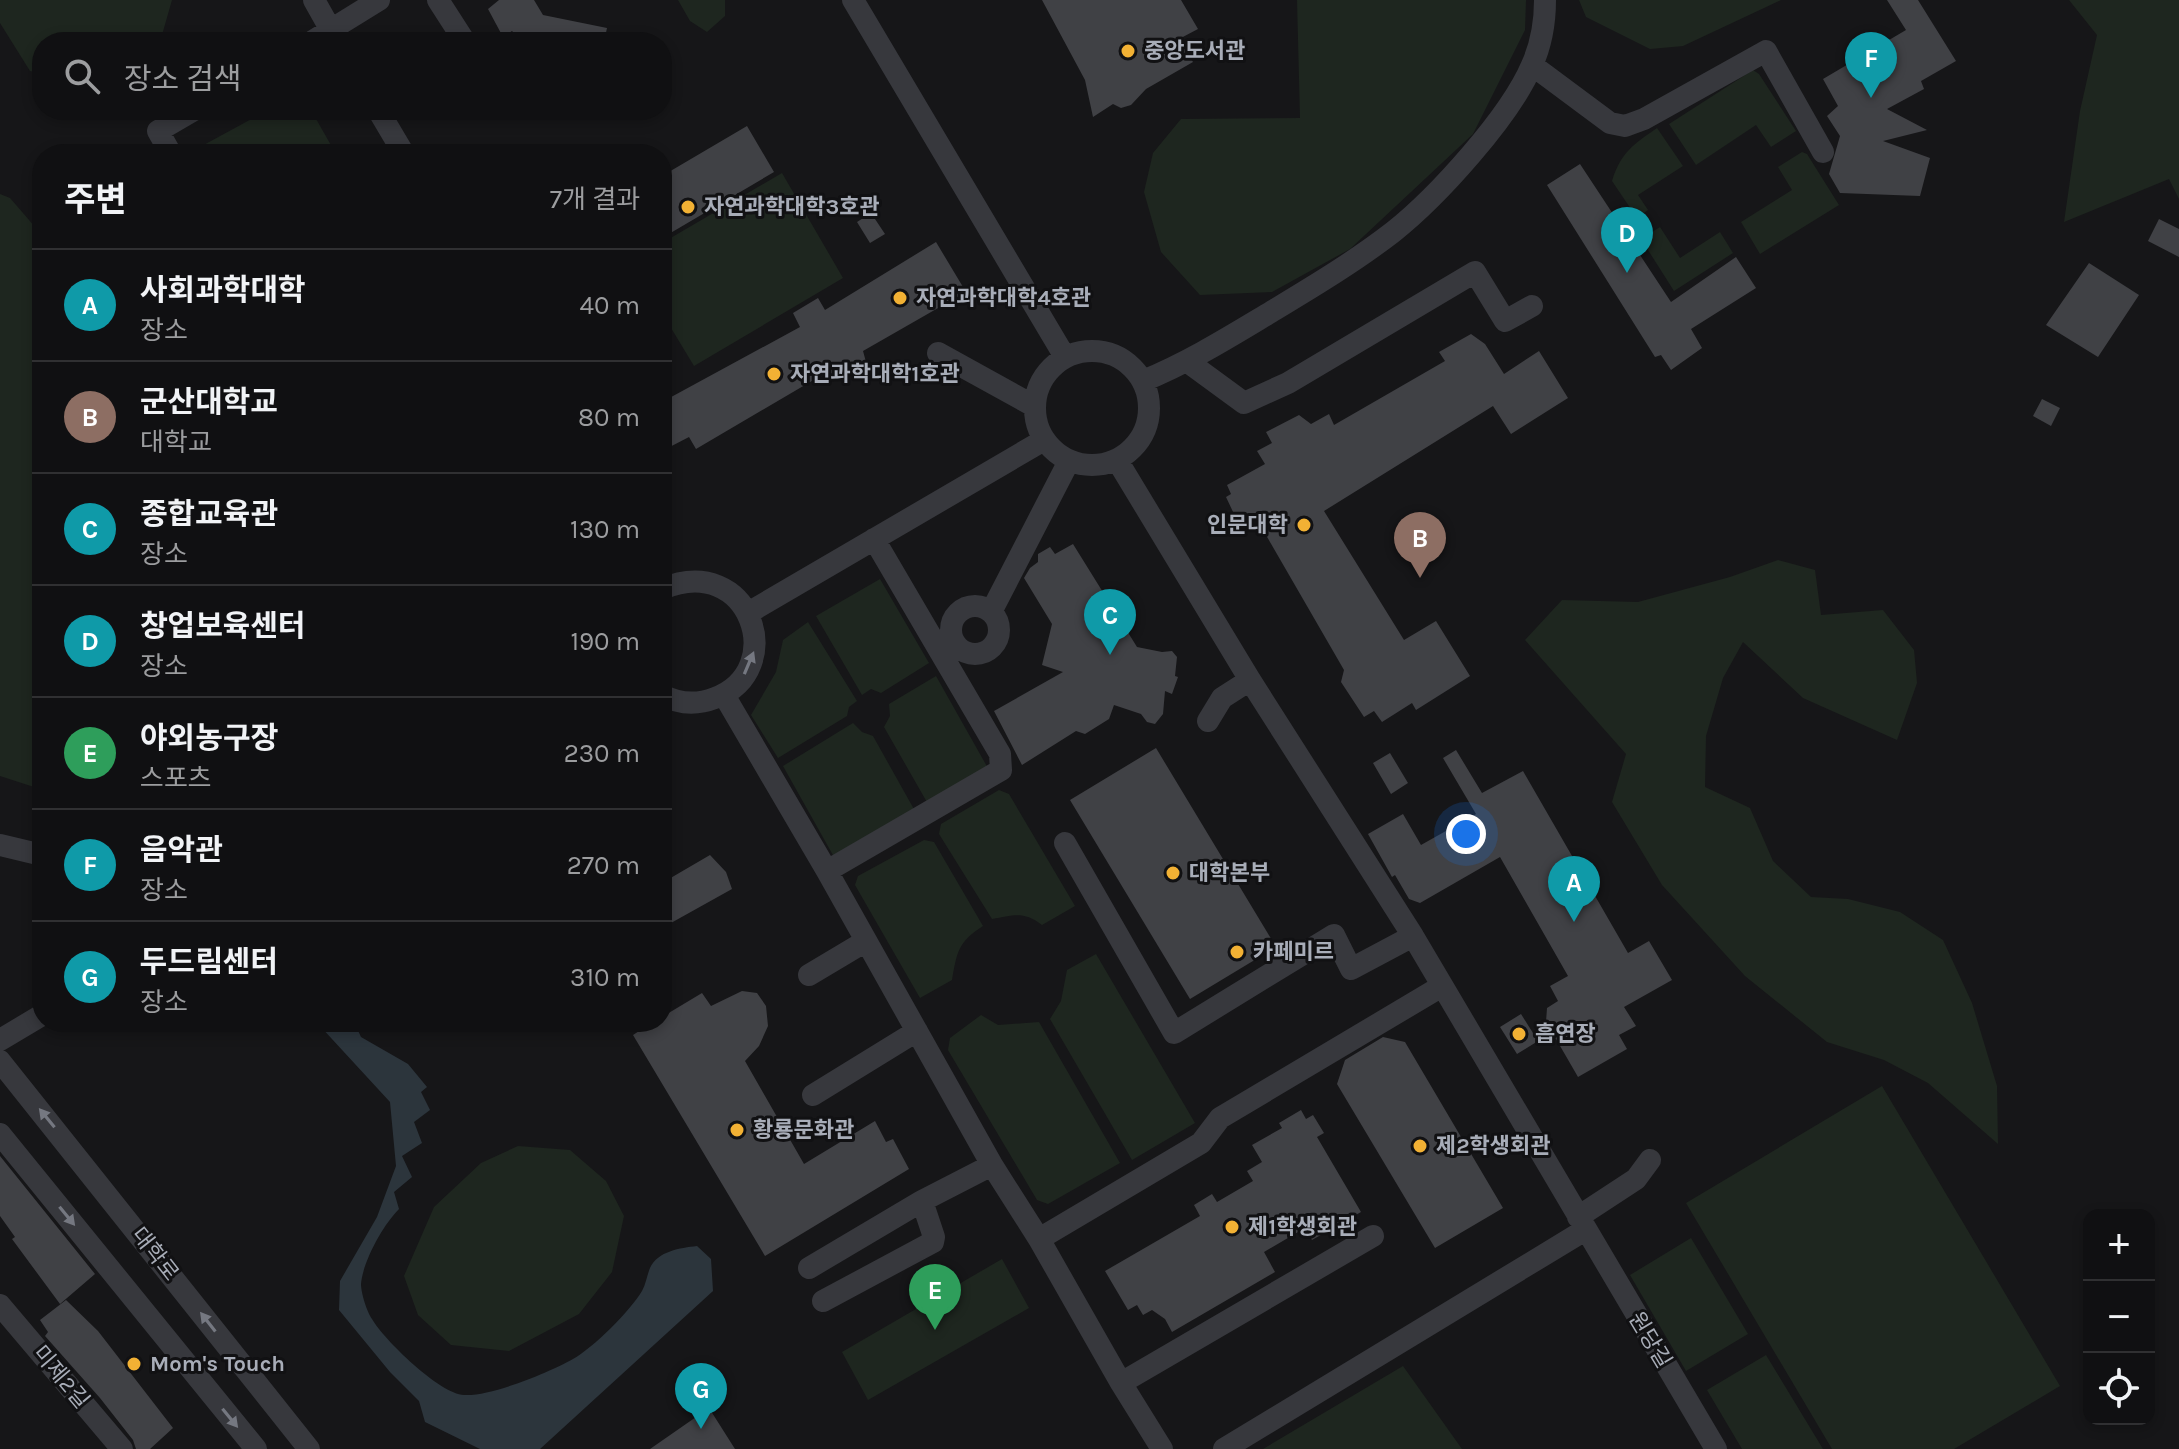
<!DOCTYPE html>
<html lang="ko">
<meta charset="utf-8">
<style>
:root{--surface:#101012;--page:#19191b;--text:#f1f3f6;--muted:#9c9d9f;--line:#303032;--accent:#db2777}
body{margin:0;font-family:Karla,"Noto Sans KR",sans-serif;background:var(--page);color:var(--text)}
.controls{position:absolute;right:24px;bottom:24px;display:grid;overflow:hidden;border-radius:16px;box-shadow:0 4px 12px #0003}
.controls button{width:72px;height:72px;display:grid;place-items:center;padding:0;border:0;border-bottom:2px solid var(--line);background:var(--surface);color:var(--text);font:40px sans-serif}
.you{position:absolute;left:1466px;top:834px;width:28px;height:28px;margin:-20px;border:6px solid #fff;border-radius:50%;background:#1a73e8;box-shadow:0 0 0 12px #1a73e833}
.badge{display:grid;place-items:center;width:52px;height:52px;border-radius:50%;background:var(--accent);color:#fff;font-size:26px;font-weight:700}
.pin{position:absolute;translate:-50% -66px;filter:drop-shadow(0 2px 4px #0008)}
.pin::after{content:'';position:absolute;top:42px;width:28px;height:24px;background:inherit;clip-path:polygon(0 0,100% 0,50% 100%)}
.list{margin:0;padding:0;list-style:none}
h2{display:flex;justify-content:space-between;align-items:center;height:104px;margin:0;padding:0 32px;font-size:34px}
h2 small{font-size:26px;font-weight:400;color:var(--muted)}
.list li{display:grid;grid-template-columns:52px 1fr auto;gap:24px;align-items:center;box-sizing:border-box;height:112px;padding:0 32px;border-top:2px solid var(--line)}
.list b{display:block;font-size:30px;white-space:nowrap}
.list p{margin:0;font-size:26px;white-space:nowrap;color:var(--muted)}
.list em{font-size:26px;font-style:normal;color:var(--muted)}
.icon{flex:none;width:44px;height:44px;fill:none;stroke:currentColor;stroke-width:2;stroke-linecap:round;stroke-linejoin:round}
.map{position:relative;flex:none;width:2179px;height:1449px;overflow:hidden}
.search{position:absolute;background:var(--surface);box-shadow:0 4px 12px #0003;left:32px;top:32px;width:640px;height:88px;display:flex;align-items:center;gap:20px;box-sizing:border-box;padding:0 28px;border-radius:32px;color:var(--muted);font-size:30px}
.panel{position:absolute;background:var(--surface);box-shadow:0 4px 12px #0003;left:32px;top:144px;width:640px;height:888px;border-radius:32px}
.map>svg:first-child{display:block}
.green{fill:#1e261f}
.water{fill:#2c353c}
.building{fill:#404145}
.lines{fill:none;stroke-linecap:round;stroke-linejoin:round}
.minor{stroke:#37383d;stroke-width:22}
.oneway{fill:#757881}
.poi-dot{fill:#f2b134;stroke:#111113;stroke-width:3}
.labels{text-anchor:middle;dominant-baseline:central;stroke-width:6;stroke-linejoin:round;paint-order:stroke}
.poi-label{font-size:22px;font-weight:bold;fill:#a8adb8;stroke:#111113;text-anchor:start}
.street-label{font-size:22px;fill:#a8adb8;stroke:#111113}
</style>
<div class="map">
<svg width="2179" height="1449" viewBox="0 0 2179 1449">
<rect width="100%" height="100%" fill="#161618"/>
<!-- green -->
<path class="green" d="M0,0H172L160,42H42V74L30,71L0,23Z
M678,0H725V16L707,32L690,21Z
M1297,0H1526L1525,30L1473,134L1350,249L1272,292L1200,295L1161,252L1144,192L1153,153L1181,119L1300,118Z
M1579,0H1781L1683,46L1650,49L1586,17Z
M2069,0H2179V199L2169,179L2064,222L2080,111L2097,35Z
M1753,70L1759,74L1796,131L1771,147L1756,125L1696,165L1669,124Z
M268,110H311L336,154H204L200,147Z
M1657,128L1683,166L1638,195L1648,210L1637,218L1612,181C1621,152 1634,144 1657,128Z
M1802,152L1807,154L1839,205L1760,254L1741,222L1792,190L1778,167Z
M782,173L843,278L694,366L662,313V243Z
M0,194L10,198L42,235V787L37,788L0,776Z
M1660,227L1680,258L1720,232L1733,253L1674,291L1641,239Z
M1778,560L1815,570L1821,615L1883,610L1914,650L1917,683L1897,740L1803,698L1743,642L1723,678L1706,736L1705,787L1750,808L1773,861L1811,897L1848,899L1900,912L1943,940L1972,1003L1997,1086L1998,1144L1928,1083L1884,1060L1827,1042L1745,976L1662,885L1612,802L1626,754L1525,640L1562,600L1638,602L1730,577Z
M880,579L929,663L881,693L871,689L862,695L816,616Z
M808,622L857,701L849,707L847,716L778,758L751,715L776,672L783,640Z
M936,676L989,770L928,804L884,727L890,716L889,704Z
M853,723L862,732L873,736L915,811L834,857L783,766Z
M999,790L1009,794L1075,906L1042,925C1024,911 1014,915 992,919L939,834L941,824Z
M924,840L934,842L983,926C958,942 957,952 952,980L920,998L855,885L858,876Z
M1096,954L1195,1123L1132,1160L1050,1019L1061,1001L1067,970Z
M981,1015L998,1025L1039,1022L1120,1163L1048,1204L1037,1200L948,1050L950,1038Z
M1882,1086L2060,1386L1954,1449H1832L1686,1203Z
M518,1146L570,1150L606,1181L624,1216L612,1272L579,1314L509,1351L451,1345L418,1315L404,1276L434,1207L481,1163Z
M1691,1238L1748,1334L1686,1371L1630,1275Z
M1002,1259L1029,1308L868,1400L842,1352Z
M1766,1355L1823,1449H1742L1707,1390Z
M1403,1366L1462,1449H1263Z"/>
<!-- water -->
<path class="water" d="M320,1022H354L361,1037L408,1064L427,1087L421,1092L430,1110L414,1122L422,1143L402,1156L412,1177L394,1192L399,1209C383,1225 363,1261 361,1284C361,1293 367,1312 372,1319C384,1340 440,1394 464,1395C490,1397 550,1372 573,1359C593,1348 630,1311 642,1291C646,1284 647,1275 650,1268C658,1251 680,1248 697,1246L711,1259L713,1291L540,1449H480L425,1422L419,1401L390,1372L339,1310L340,1281L377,1217L396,1166L390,1102L320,1026Z"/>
<!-- building -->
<path class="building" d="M499,0H534L543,15L607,28L604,42H523L512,31L503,37L488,9Z
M1042,0H1181L1198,29L1179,39L1193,62L1146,89L1131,105L1121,108L1113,104L1093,117L1085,80Z
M1887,0H1918L1956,61L1921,81L1924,89L1887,109L1927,130L1883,141L1930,158L1920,196L1840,193L1829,174L1840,136L1827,116L1838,106L1823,79L1906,30Z
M747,126L774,172L662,238V176Z
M1580,164L1671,302L1736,257L1756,288L1691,329L1702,348L1671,370L1661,355L1655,357L1547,185Z
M871,213L885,234L870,243L857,222Z
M2159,219L2179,229V257L2148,241Z
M936,242L966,292L863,351L866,362L848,374L845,368L826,379L822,375L696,449L689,437L662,451V402L800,327L793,313L818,298L825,310Z
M2089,263L2139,295L2098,357L2046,325Z
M1471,334L1485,344L1504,374L1539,351L1568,398L1511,434L1493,406L1324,511L1404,640L1436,621L1470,676L1416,710L1412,703L1382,722L1374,711L1364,717L1341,682L1344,670L1255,516L1248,520L1241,513L1234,514L1226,497L1231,494L1227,485L1265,464L1257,451L1272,443L1266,432L1299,415L1311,424L1329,414L1334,425L1445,361L1439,352Z
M2042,399L2060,408L2051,426L2033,416Z
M1073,544L1137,647L1162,652L1172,651L1177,657L1175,676L1178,677L1172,694L1165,691L1163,714L1155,724L1147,722L1141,714L1114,705L1109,719L1085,734L1076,731L1022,765L994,711L1063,672L1042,665L1052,624L1024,578L1030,568L1038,562V554L1050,547L1055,554Z
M1156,748L1276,947L1190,999L1070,800Z
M1456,750L1482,793L1523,771L1628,953L1649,941L1672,980L1624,1007L1636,1026L1619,1035L1627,1049L1578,1077L1552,1032L1545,1036L1547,1008L1558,1001L1550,986L1568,976L1500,857L1420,903L1409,899L1395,875L1392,877L1368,834L1403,814L1421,845L1476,814L1443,758Z
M1390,753L1408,783L1391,794L1373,763Z
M710,855L726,872L732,889L662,928V883Z
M742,991L757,993L766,1006L768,1026L759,1046L745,1061L804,1164L875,1121L886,1142L893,1139L909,1169L765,1256L633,1035L653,1022H662V1017L702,993L711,1006Z
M1521,1014L1538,1041L1517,1054L1500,1027Z
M1383,1037L1405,1042L1503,1208L1435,1248L1337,1084L1345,1060Z
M1301,1110L1306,1119L1313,1115L1324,1133L1317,1137L1361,1212L1312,1240L1305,1228L1264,1252L1275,1272L1172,1332L1165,1319L1152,1310L1143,1315L1137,1305L1128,1310L1105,1271L1200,1216L1194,1205L1212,1194L1217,1202L1253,1181L1247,1171L1262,1162L1252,1145L1282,1128L1279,1123Z
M0,1156L95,1274L60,1304L12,1239L15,1237L0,1216Z
M66,1300L98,1331L173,1428L150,1449H136L133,1440L100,1398L45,1336L48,1332L40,1320Z
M709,1408L735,1449H650Z"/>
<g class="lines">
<!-- minor -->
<path class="minor" d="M314,0L337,41
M438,0L465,42
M853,0L1065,357
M311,42L379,0
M1532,65L1610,123L1625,126L1644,119L1766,51L1823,152
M378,110L404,154
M171,154L158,131L194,110
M1035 408a57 57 0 1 1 114 0a57 57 0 1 1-114 0Z
M938,353L1034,406
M1188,362L1244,403L1288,383L1475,272L1505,321L1532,306
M1143,381C1187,363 1226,339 1266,315C1309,289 1353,263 1393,232C1437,197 1510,117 1532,65C1541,45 1545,21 1545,0
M1117,460L1250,680L1413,936L1716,1449
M662,589C750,551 790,670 715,698C697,705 679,704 662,695
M951 630a24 24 0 1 1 48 0a24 24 0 1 1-48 0Z
M991,612L1069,461
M748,613L1044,440
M724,695L827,871L992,1165L1039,1239L1121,1383L1162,1449
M1208,721L1222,698L1250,680
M1065,843L1174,1033L1334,935L1351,969L1413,936
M0,845L42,855
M827,871L1001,770L1000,754L874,539
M809,975L866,941
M0,1040L42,1015
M0,1061L309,1449
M813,1095L917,1031
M0,1134L256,1449
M1578,1217L1636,1179L1650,1160
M1039,1239L1201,1143L1220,1118L1442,986
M809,1268L922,1201L992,1165
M823,1301L933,1242L934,1237L922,1201
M0,1305L122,1449
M1121,1383L1373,1236
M1224,1449L1585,1230"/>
</g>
<!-- one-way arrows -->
<defs><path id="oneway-solid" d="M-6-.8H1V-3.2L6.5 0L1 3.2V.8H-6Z" transform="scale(2)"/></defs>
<g class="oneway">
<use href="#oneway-solid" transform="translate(749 663) rotate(-67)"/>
<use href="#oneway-solid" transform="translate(47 1118) rotate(-129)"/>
<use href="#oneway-solid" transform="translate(67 1216) rotate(51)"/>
<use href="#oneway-solid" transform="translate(208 1322) rotate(-128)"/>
<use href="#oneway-solid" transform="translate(230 1418) rotate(51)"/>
</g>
<!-- markers -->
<g class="poi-dot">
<circle cx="1128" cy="51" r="8"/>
<circle cx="688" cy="207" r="8"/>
<circle cx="900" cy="298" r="8"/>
<circle cx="774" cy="374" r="8"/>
<circle cx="1304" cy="525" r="8"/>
<circle cx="1173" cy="873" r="8"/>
<circle cx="1237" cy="952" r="8"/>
<circle cx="1519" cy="1034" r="8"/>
<circle cx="737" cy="1130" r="8"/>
<circle cx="1420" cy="1146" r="8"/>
<circle cx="1232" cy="1227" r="8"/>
<circle cx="134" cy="1364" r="8"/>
</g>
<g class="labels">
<!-- poi labels -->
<g class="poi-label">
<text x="1144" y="51">중앙도서관</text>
<text x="704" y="207">자연과학대학3호관</text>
<text x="916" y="298">자연과학대학4호관</text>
<text x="790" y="374">자연과학대학1호관</text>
<text x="1288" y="525" text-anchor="end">인문대학</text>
<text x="1189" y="873">대학본부</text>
<text x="1253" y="952">카페미르</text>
<text x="1535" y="1034">흡연장</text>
<text x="753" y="1130">황룡문화관</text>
<text x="1436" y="1146">제2학생회관</text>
<text x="1248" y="1227">제1학생회관</text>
<text x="150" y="1364">Mom's Touch</text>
</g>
<!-- street labels -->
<g class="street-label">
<text transform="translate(155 1254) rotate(52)">대학로</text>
<text transform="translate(1650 1340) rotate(59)">원당길</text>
<text transform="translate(61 1377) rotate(50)">미제2길</text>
</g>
</g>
</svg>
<div class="controls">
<button>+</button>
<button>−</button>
<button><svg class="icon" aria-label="locate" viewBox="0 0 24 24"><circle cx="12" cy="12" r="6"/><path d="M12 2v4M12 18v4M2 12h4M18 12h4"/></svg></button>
</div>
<div class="you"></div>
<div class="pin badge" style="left:1574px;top:922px;background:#0f9aa8">A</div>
<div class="pin badge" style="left:1420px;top:578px;background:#8d6e63">B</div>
<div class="pin badge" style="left:1110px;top:655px;background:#0f9aa8">C</div>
<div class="pin badge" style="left:1627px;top:273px;background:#0f9aa8">D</div>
<div class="pin badge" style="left:935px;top:1330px;background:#2e9e5b">E</div>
<div class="pin badge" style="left:1871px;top:98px;background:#0f9aa8">F</div>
<div class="pin badge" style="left:701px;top:1429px;background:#0f9aa8">G</div>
<div class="search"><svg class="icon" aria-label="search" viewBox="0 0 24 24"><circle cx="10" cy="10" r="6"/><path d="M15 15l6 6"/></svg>장소 검색</div>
<section class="panel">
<h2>주변<small>7개 결과</small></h2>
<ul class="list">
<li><span class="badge" style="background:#0f9aa8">A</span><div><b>사회과학대학</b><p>장소</p></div><em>40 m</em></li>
<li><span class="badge" style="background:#8d6e63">B</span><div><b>군산대학교</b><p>대학교</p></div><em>80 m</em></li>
<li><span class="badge" style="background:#0f9aa8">C</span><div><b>종합교육관</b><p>장소</p></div><em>130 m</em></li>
<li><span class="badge" style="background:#0f9aa8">D</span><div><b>창업보육센터</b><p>장소</p></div><em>190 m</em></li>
<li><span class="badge" style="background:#2e9e5b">E</span><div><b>야외농구장</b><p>스포츠</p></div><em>230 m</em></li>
<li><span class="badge" style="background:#0f9aa8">F</span><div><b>음악관</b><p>장소</p></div><em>270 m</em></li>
<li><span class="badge" style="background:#0f9aa8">G</span><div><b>두드림센터</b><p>장소</p></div><em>310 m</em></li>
</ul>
</section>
</div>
